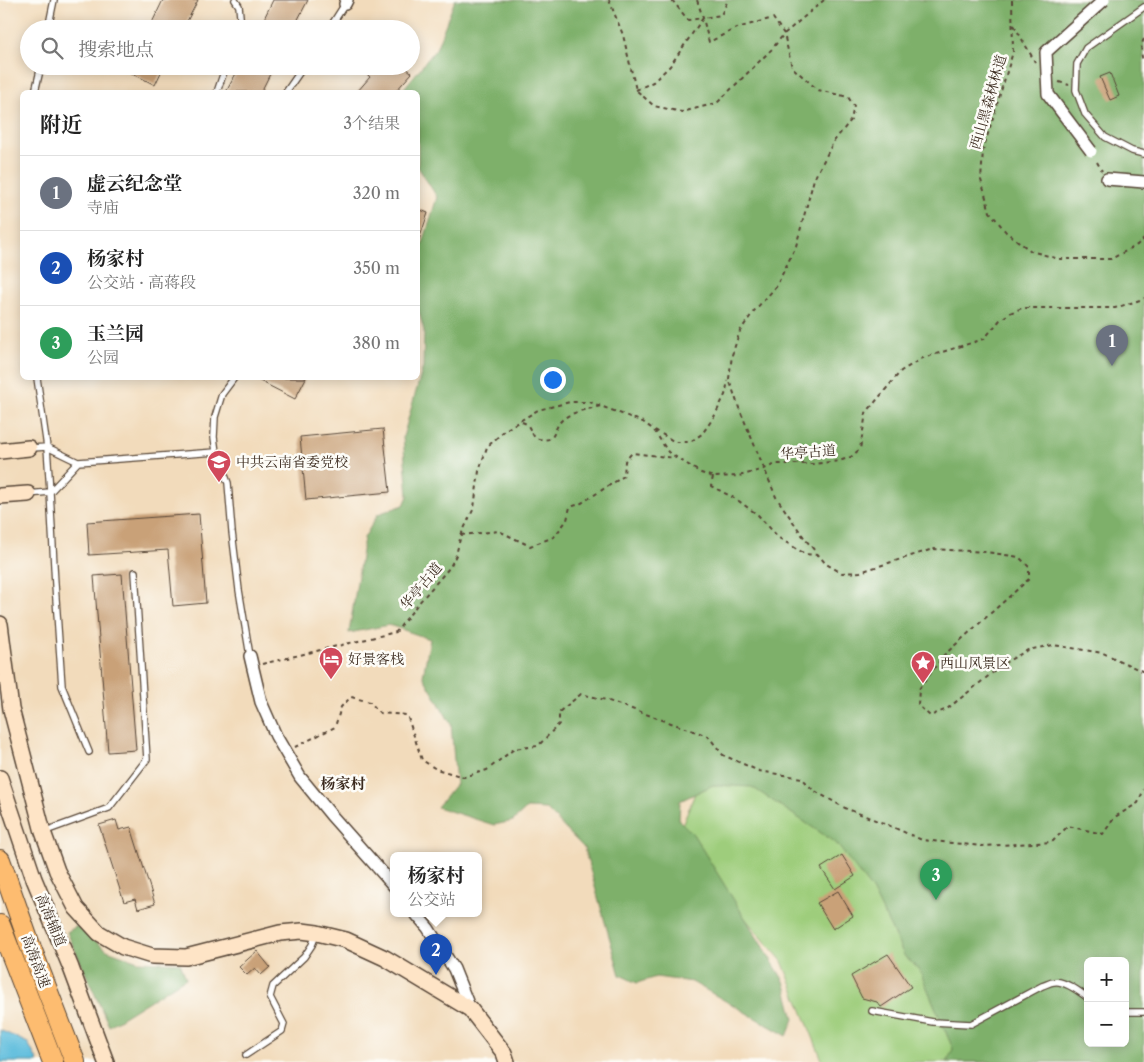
<!DOCTYPE html>
<html lang="zh">
<meta charset="utf-8">
<style>
:root{--surface:#fff;--page:#f2f2f2;--text:#222;--muted:#767676;--line:#e0e0e0;--accent:#d1495b}
body{margin:0;font-family:"Libre Caslon Text","Noto Serif SC",serif;background:var(--page);color:var(--text)}
.controls{position:absolute;right:15px;bottom:15px;display:grid;overflow:hidden;border-radius:8px;box-shadow:0 2px 12px #0003}
.controls button{width:45px;height:45px;display:grid;place-items:center;padding:0;border:0;border-bottom:1px solid var(--line);background:var(--surface);color:var(--text);font:25px sans-serif}
.you{position:absolute;left:552px;top:379px;width:18px;height:18px;margin:-12px;border:4px solid #fff;border-radius:50%;background:#1a73e8;box-shadow:0 0 0 8px #1a73e833}
.badge{display:grid;place-items:center;width:32px;height:32px;border-radius:50%;background:var(--accent);color:#fff;font-size:16px;font-weight:700}
.pin{position:absolute;translate:-50% -41px;filter:drop-shadow(0 1px 2px #0008)}
.pin::after{content:'';position:absolute;top:26px;width:18px;height:15px;background:inherit;clip-path:polygon(0 0,100% 0,50% 100%)}
.popup{position:absolute;left:390px;top:852px;width:92px;height:65px;box-sizing:border-box;display:grid;place-content:center;border-radius:8px;background:var(--surface);filter:drop-shadow(0 1px 4px #0005);font-size:16px;white-space:nowrap;color:var(--muted)}
.popup b{font-size:19px;color:var(--text)}
.popup::after{content:'';position:absolute;left:50%;top:100%;margin-left:-10px;border:10px solid transparent;border-top-color:var(--surface)}
.list{margin:0;padding:0;list-style:none}
h2{display:flex;justify-content:space-between;align-items:center;height:65px;margin:0;padding:0 20px;font-size:21px}
h2 small{font-size:16px;font-weight:400;color:var(--muted)}
.list li{display:grid;grid-template-columns:32px 1fr auto;gap:15px;align-items:center;box-sizing:border-box;height:75px;padding:0 20px;border-top:1px solid var(--line)}
.list b{display:block;font-size:19px;white-space:nowrap}
.list p{margin:0;font-size:16px;white-space:nowrap;color:var(--muted)}
.list em{font-size:16px;font-style:normal;color:var(--muted)}
.icon{flex:none;width:28px;height:28px;fill:none;stroke:currentColor;stroke-width:2;stroke-linecap:round;stroke-linejoin:round}
.map{position:relative;flex:none;width:1144px;height:1062px;overflow:hidden}
.search{position:absolute;background:var(--surface);box-shadow:0 2px 12px #0003;left:20px;top:20px;width:400px;height:55px;display:flex;align-items:center;gap:12px;box-sizing:border-box;padding:0 18px;border-radius:28px;color:var(--muted);font-size:19px}
.panel{position:absolute;background:var(--surface);box-shadow:0 2px 12px #0003;left:20px;top:90px;width:400px;height:290px;border-radius:8px}
.map>svg:first-child{display:block}
.green{fill:#9ecd7b;stroke:#6c7c4c;fill-rule:evenodd}
.forest{fill:#7eb06b;stroke:#5c6d44;fill-rule:evenodd}
.water{fill:#5fbddd;stroke:#4d747e}
.building{fill:#c9a178}
.lines{fill:none;stroke-linecap:round;stroke-linejoin:round}
.lane-casing{stroke:#564536;stroke-width:8}
.street-casing{stroke:#564536;stroke-width:14}
.secondary-casing{stroke:#564536;stroke-width:18}
.highway-casing{stroke:#564536;stroke-width:22}
.path{stroke:#564536;stroke-width:2;stroke-dasharray:4 4;stroke-linecap:butt}
.lane{stroke:#fff;stroke-width:5.5}
.street{stroke:#fff;stroke-width:11}
.secondary{stroke:#fee4c6;stroke-width:15}
.highway{stroke:#fdbc70;stroke-width:20}
.street-bridge-casing{stroke:#564536;stroke-width:14;stroke-linecap:butt}
.street-bridge{stroke:#fff;stroke-width:11}
.labels{text-anchor:middle;dominant-baseline:central;stroke-width:5;stroke-linejoin:round;paint-order:stroke}
.street-label{font-size:14px;fill:#3b2a1e;stroke:#fdfcf7}
.poi-label{font-size:14px;fill:#3b2a1e;stroke:#fdfcf7;text-anchor:start}
.neighbourhood-label{font-size:15px;font-weight:bold;fill:#3b2a1e;stroke:#fdfcf7}
</style>
<div class="map">
<svg width="1144" height="1062" viewBox="0 0 1144 1062">
<rect width="100%" height="100%" fill="#fdfcf7"/>
<filter id="ink" filterUnits="userSpaceOnUse"><feTurbulence type="fractalNoise" baseFrequency=".02" numOctaves="2"/><feDisplacementMap in="SourceGraphic" scale="10" xChannelSelector="R" yChannelSelector="G"/><feConvolveMatrix kernelMatrix="1 2 1 2 8 2 1 2 1" color-interpolation-filters="sRGB"/></filter>
<filter id="wash" filterUnits="userSpaceOnUse"><feTurbulence type="fractalNoise" baseFrequency=".0096" numOctaves="4" result="noise"/><feDisplacementMap in="SourceGraphic" scale="20" xChannelSelector="R" yChannelSelector="G"/><feGaussianBlur stdDeviation="1.12" result="paint"/><feColorMatrix in="noise" values="0 0 0 0 0 0 0 0 0 0 0 0 0 0 0 0 0 1.4 0 .05"/><feComposite in="paint" operator="in"/></filter>
<g filter="url(#wash)">
<rect width="100%" height="100%" fill="#f2dbbb"/>
<!-- green -->
<path class="green" d="M739,688L1113,752L1144,1062H823L782,961L676,839ZM1088,961H1125V1043H1088Z"/>
<!-- forest -->
<path class="forest" d="M455,0H1144V1062H947L953,1049L919,969L905,957L872,890L836,843L752,787L713,785L680,801L679,820L693,834L784,981L794,1019L787,1036L692,982L656,977L637,983L620,975L584,848L546,809L527,808L513,821L494,825L437,807L456,784L451,724L423,676L430,639L389,625L349,633L364,538L378,514L404,505L408,496L403,437L423,367L424,331L418,308V260L437,197L418,167V92H401L436,49ZM1088,961H1125V1043H1088Z
M77,926L107,950L138,961L180,963L186,978L109,1026L67,932Z"/>
<!-- water -->
<path class="water" d="M0,1030L28,1043L38,1062H0Z"/>
<g id="blocks">
<!-- building -->
<path class="building" d="M163,0H198L183,29H149Z
M273,0H308L293,29H259Z
M118,66H164L155,85Z
M240,66H274L261,92H226Z
M358,66H404L412,73L395,92H357L370,77Z
M1110,73L1119,96L1110,100L1100,77Z
M418,209L428,213L419,240H418Z
M254,378H306L295,399Z
M383,429L390,492L306,500L300,437Z
M199,514L206,603L173,606L168,550L89,555L87,522Z
M122,574L136,750L108,752L94,576Z
M116,820L119,830L131,827L155,904L138,909L135,899L124,902L99,825Z
M842,855L855,876L835,889L821,868Z
M838,891L853,916L833,929L817,903Z
M257,951L270,967L261,975L255,968L247,975L239,967Z
M888,954L911,987L881,1007L877,1002L862,998L851,976Z"/>
</g>
</g>
<g filter="url(#ink)">
<use href="#blocks" fill-opacity="0" stroke="#564536" stroke-width="1"/>
<g class="lines">
<defs>
<path id="lane" d="M235,0L239,6L241,27L240,29
M1144,7L1086,48L1077,64L1076,90L1085,114L1105,137L1132,151L1144,154
M48,29L54,0
M329,29L345,4
M35,92L41,66
M217,92L226,66
M286,92L304,66
M37,378L47,447L50,492L55,584L62,686L89,752
M234,378L222,394L215,417L214,437L216,452L228,483L232,532L239,590L250,656
M31,448L47,447L78,462L216,452
M28,494L50,492L78,462
M43,832L109,808L147,759L135,572
M872,1011L933,1022L971,1024L1042,986C1046,985 1050,982 1054,982C1064,980 1080,992 1088,998
M1125,1012H1144
M246,1055L282,1031L284,1024L270,997L273,986L304,957L312,945L316,935"/>
<path id="street" d="M345,4L347,0
M1107,179L1144,182
M250,656L261,702L276,736L300,777L331,815L394,886
M416,914L428,928L454,969L470,1009"/>
<path id="secondary" d="M0,451L29,448
M0,496L28,494
M0,624L11,709L43,832L57,871L76,908L99,933L123,947L152,956L186,957L280,933L302,931L317,933L346,940L385,958L470,1009L504,1053L507,1062
M0,778L34,879L71,968L106,1062"/>
<path id="highway" d="M0,860L31,948L75,1062
M0,925L53,1062"/>
</defs>
<!-- lane casing -->
<use href="#lane" class="lane-casing"/>
<!-- street casing -->
<use href="#street" class="street-casing"/>
<!-- secondary casing -->
<use href="#secondary" class="secondary-casing"/>
<!-- highway casing -->
<use href="#highway" class="highway-casing"/>
<!-- path -->
<path class="path" d="M609,0L623,35L636,90L654,106L682,112L717,103L772,49L784,34L824,0
M672,0L688,20L703,18
M697,0L703,18L709,42L737,28L773,18L784,34L792,67L818,90L848,97L854,106L851,120L834,141L814,179L796,246L776,287L754,311L740,331L732,355L729,379L739,408L776,497L805,539L826,564L842,573L860,572L933,549L986,552L1019,557L1029,567V579L944,655L919,689L918,705L930,716L947,709L1006,662L1028,650L1053,645L1103,653L1144,672
M1012,0L1013,52L983,150L981,180L990,212L1006,232L1031,251L1059,259H1111L1137,245L1144,239
M1014,25L1035,62
M1144,39C1140,46 1141,56 1144,64
M1059,82L1069,85
M636,90L653,82L670,66L703,18L721,15L728,0
M1097,162L1102,171
M522,422L527,424L535,438C558,444 551,432 561,421C569,412 591,408 602,406
M655,430L675,442H690L702,434L714,417L725,395L728,381
M713,477L711,486L736,499L758,515L779,538L805,554L818,555
M461,535L499,531L530,546L554,537L567,520L570,507L580,504L624,476L625,461L632,453L676,458
M262,664L396,632L417,605L450,567L456,555L461,535L474,508L479,471L487,447L505,430L538,410L570,402H590L643,422L654,430L668,452L701,473L713,477L739,476L764,469L776,464H813L839,461L851,457L860,449L866,413L901,371L923,358L984,339L1000,320L1010,313L1022,308H1115L1140,300L1144,298
M295,747L335,727L341,707L351,697L370,702L380,713L407,715L422,760L436,769L464,777L487,770L514,749L538,746L559,724V712L581,694L606,700L708,736L723,755L759,771L802,778L813,790L845,808L888,825L922,840L982,846L1052,842L1068,826L1103,834L1115,817L1138,803L1144,789"/>
<!-- lane -->
<use href="#lane" class="lane"/>
<!-- street -->
<use href="#street" class="street"/>
<!-- secondary -->
<use href="#secondary" class="secondary"/>
<!-- highway -->
<use href="#highway" class="highway"/>
<defs>
<path id="street-bridge" d="M1091,151L1048,94L1046,52L1104,0"/>
</defs>
<!-- street-bridge casing -->
<use href="#street-bridge" class="street-bridge-casing"/>
<!-- street-bridge -->
<use href="#street-bridge" class="street-bridge"/>
</g>
</g>
<!-- icons -->
<defs>
<symbol id="university-pin" viewBox="-11 -11 22 30"><path d="M0 17L-7.5 6A9.5 9.5 0 1 1 7.5 6Z" fill="#d1495b" stroke="#fdfcf7"/><path d="M0-5L7-2L0 1L-7-2ZM-4 1L0 2.5L4 1V4Q0 6-4 4Z" fill="#fff"/></symbol>
<symbol id="hotel-pin" viewBox="-11 -11 22 30"><path d="M0 17L-7.5 6A9.5 9.5 0 1 1 7.5 6Z" fill="#d1495b" stroke="#fdfcf7"/><path d="M-6-4.5h1.5V1H6V5H4.5V3h-9V5H-6ZM-4 0a1.8 1.8 0 1 1 3.6 0ZM.5 0V-2.5h3Q6-2.5 6 0Z" fill="#fff"/></symbol>
<symbol id="sight-pin" viewBox="-11 -11 22 30"><path d="M0 17L-7.5 6A9.5 9.5 0 1 1 7.5 6Z" fill="#d1495b" stroke="#fdfcf7"/><path d="M0-6L1.8-2.2L6-1.7L2.9 1.2L3.7 5.4L0 3.3L-3.7 5.4L-2.9 1.2L-6-1.7L-1.8-2.2Z" fill="#fff"/></symbol>
</defs>
<g fill-rule="evenodd">
<use href="#university-pin" x="205" y="448" width="28" height="38"/>
<use href="#hotel-pin" x="317" y="645" width="28" height="38"/>
<use href="#sight-pin" x="909" y="649" width="28" height="38"/>
</g>
<g class="labels">
<!-- street labels -->
<g class="street-label">
<text transform="translate(988 102) rotate(-74)">西山黑森林林道</text>
<text transform="translate(808 452) rotate(-4)">华亭古道</text>
<text transform="translate(421 586) rotate(-50)">华亭古道</text>
<text transform="translate(51 920) rotate(67)">高海辅道</text>
<text transform="translate(36 961) rotate(69)">高海高速</text>
</g>
<!-- poi labels -->
<g class="poi-label">
<text x="236" y="462">中共云南省委党校</text>
<text x="348" y="659">好景客栈</text>
<text x="940" y="663">西山风景区</text>
</g>
<!-- neighbourhood labels -->
<g class="neighbourhood-label">
<text x="343" y="783">杨家村</text>
</g>
</g>
</svg>
<div class="controls">
<button>+</button>
<button>−</button>
</div>
<div class="you"></div>
<div class="pin badge" style="left:1112px;top:366px;background:#6b7280">1</div>
<div class="pin badge" style="left:436px;top:975px;background:#1a4fb4">2</div>
<div class="popup"><b>杨家村</b>公交站</div>
<div class="pin badge" style="left:936px;top:900px;background:#2e9e5b">3</div>
<div class="search"><svg class="icon" aria-label="search" viewBox="0 0 24 24"><circle cx="10" cy="10" r="6"/><path d="M15 15l6 6"/></svg>搜索地点</div>
<section class="panel">
<h2>附近<small>3个结果</small></h2>
<ul class="list">
<li><span class="badge" style="background:#6b7280">1</span><div><b>虚云纪念堂</b><p>寺庙</p></div><em>320 m</em></li>
<li><span class="badge" style="background:#1a4fb4">2</span><div><b>杨家村</b><p>公交站 · 高蒋段</p></div><em>350 m</em></li>
<li><span class="badge" style="background:#2e9e5b">3</span><div><b>玉兰园</b><p>公园</p></div><em>380 m</em></li>
</ul>
</section>
</div>
